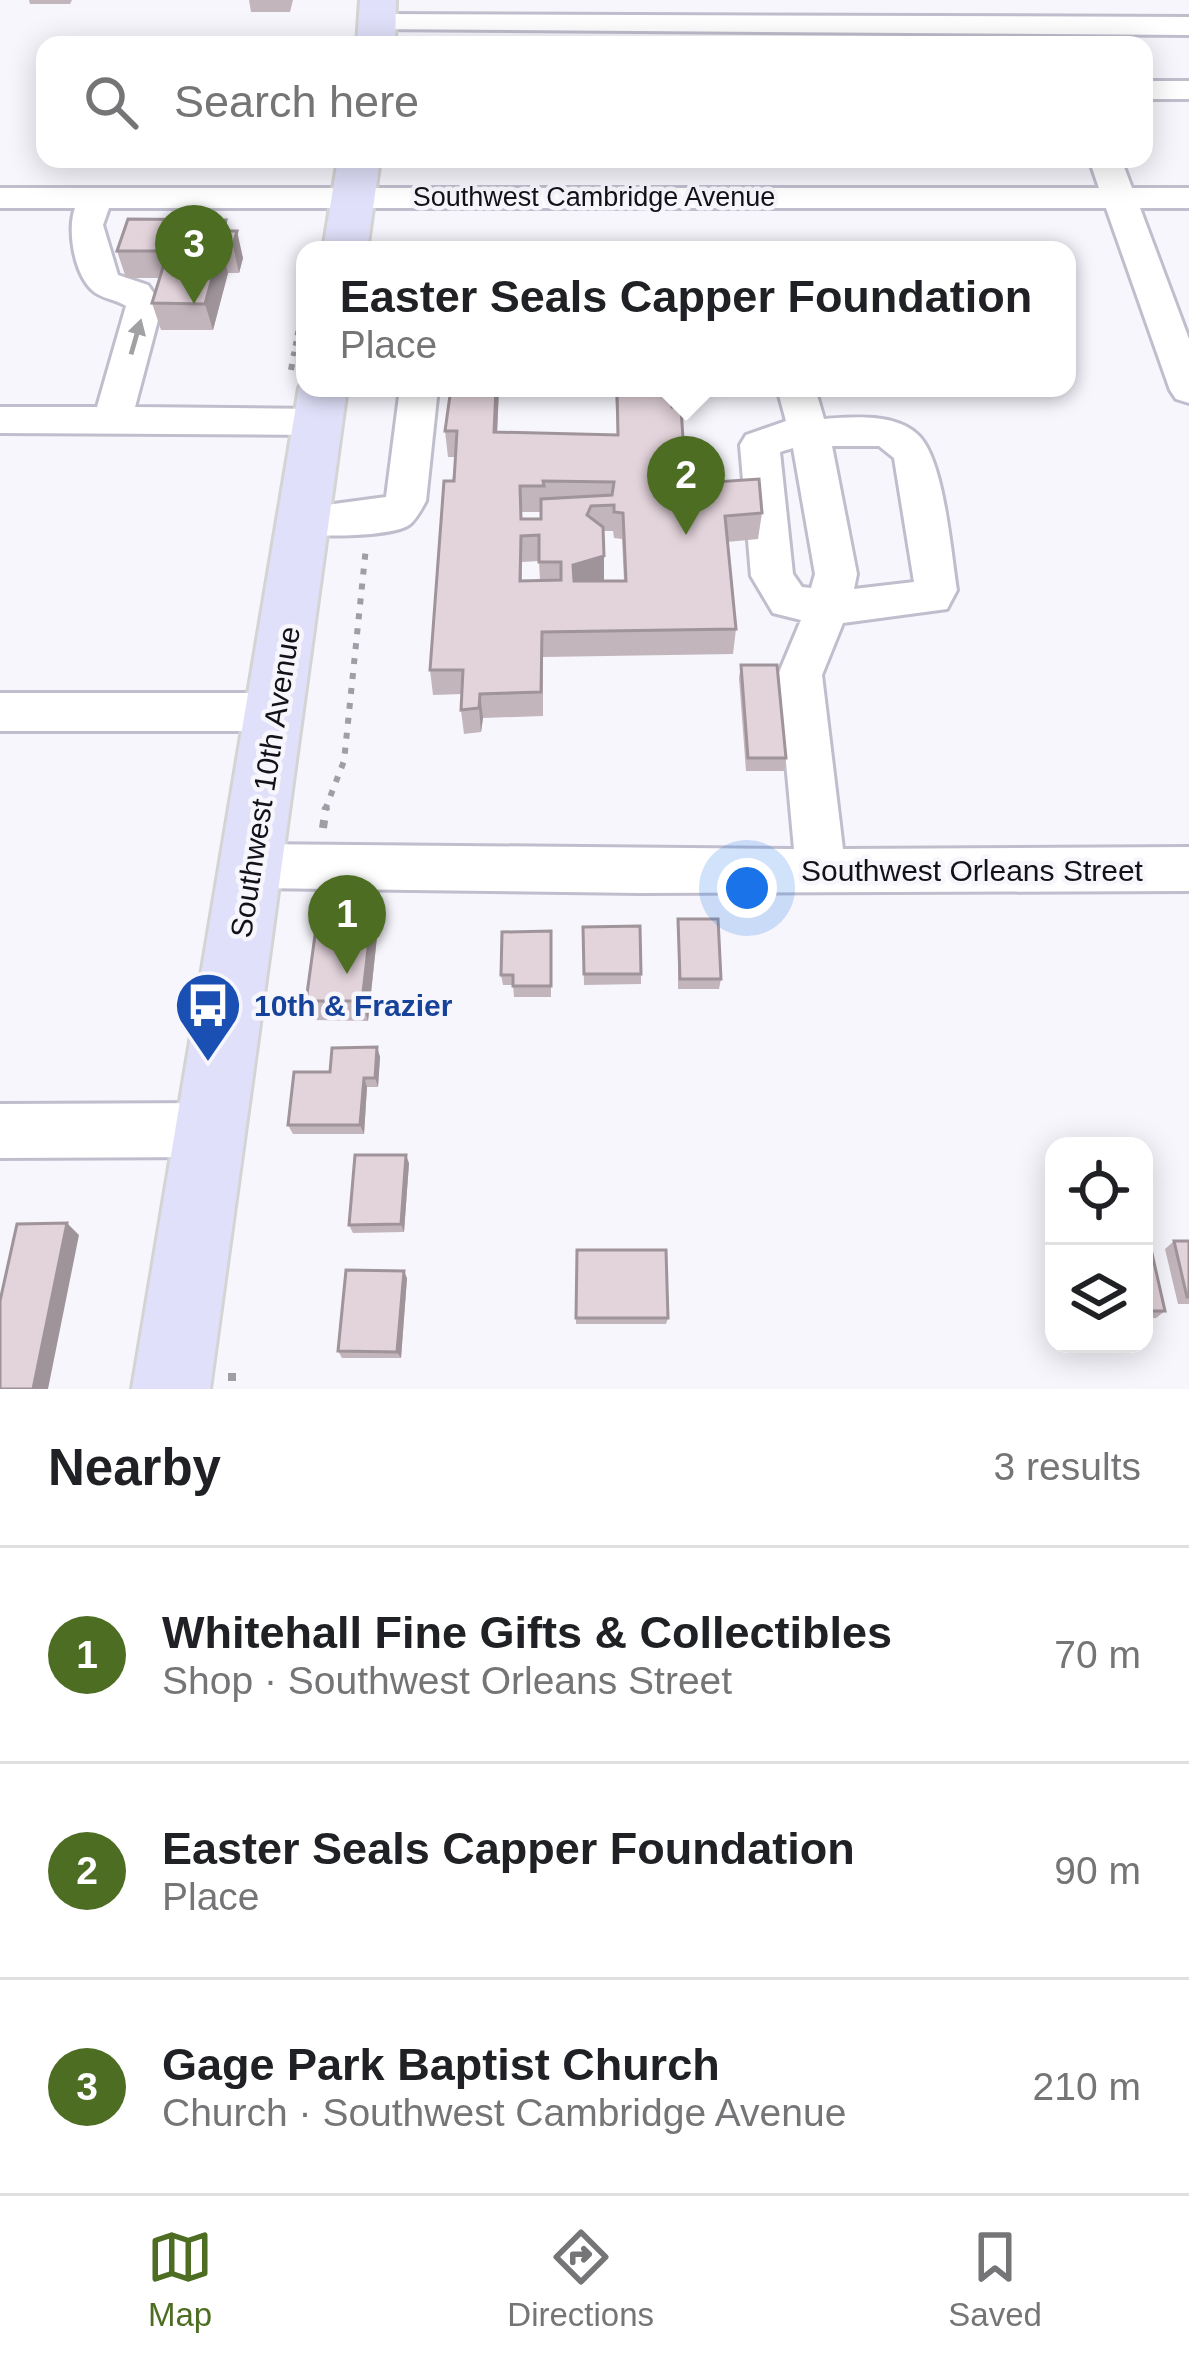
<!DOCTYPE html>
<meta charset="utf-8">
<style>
:root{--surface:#fff;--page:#f6f6f6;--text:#202124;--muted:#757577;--line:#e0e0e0;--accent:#4d6d23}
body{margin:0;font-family:Helvetica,sans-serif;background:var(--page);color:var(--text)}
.controls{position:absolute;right:36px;bottom:36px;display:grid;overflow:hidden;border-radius:24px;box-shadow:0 6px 30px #0003}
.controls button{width:108px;height:108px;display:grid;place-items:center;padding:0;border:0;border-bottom:3px solid var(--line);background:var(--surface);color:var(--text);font:60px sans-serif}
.you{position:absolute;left:747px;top:888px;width:42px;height:42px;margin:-30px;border:9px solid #fff;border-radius:50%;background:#1a73e8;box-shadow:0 0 0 18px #1a73e833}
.badge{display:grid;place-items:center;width:78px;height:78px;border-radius:50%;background:var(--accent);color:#fff;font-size:39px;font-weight:700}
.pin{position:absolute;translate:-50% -99px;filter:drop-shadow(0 3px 6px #0008)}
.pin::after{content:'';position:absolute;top:63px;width:42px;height:36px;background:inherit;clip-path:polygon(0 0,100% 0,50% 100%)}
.popup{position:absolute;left:296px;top:241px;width:780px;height:156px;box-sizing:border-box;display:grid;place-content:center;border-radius:24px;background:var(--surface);filter:drop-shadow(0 3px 9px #0005);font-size:39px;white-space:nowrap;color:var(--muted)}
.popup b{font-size:45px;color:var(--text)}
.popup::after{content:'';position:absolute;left:50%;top:100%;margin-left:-24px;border:24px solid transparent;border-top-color:var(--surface)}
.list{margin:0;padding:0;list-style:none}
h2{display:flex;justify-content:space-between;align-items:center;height:156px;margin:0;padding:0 48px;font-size:51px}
h2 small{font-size:39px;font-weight:400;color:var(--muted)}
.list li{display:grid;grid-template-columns:78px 1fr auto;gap:36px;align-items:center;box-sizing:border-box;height:216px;padding:0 48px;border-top:3px solid var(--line)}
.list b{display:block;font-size:45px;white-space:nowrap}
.list p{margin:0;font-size:39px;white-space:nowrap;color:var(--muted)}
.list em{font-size:39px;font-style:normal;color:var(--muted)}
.icon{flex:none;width:66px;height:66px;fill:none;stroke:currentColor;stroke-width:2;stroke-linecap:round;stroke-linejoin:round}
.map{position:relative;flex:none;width:1189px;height:1389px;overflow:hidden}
.search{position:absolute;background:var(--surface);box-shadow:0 6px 30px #0003;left:36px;right:36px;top:36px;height:132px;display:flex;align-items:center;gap:30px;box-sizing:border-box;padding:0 42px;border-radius:24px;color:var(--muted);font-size:45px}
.sheet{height:804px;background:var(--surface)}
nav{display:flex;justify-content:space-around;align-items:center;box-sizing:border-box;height:168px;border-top:3px solid var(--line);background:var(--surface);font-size:33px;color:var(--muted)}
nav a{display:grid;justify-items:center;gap:6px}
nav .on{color:var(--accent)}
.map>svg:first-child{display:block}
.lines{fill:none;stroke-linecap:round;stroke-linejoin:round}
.minor-casing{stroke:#c0becd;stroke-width:6}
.major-casing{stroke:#d5d4d5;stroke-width:6}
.path-far2{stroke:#9f9ea5;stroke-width:4.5;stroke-dasharray:4.5 6;stroke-linecap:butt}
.path-far1{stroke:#9f9ea5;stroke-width:6;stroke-dasharray:6 9;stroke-linecap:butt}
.path{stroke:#9f9ea5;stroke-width:8;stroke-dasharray:8 10;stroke-linecap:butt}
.minor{fill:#fff;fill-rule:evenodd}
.major{fill:#e0e0fa;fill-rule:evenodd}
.wall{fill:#c3b5bc;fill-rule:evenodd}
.shaded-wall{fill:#9f9499}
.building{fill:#e3d3db;stroke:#9f9499;stroke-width:3;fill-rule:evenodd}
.oneway{fill:#a1a0a3}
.labels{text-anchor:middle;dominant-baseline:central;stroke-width:9;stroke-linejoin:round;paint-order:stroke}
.far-street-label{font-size:27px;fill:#131218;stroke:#f7f6fd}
.street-label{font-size:30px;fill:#131218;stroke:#f7f6fd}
.transit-label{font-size:30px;font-weight:bold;fill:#164399;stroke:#f7f6fd;text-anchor:start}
</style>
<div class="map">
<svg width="1189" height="1389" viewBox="0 0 1189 1389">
<rect width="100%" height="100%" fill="#f7f6fd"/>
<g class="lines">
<defs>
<path id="minor" d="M378,14L1189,17V35L368,29L363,23L368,17Z
M1144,81H1189V99H1144Z
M1089,159H1121L1132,188H1189V208H1140L1189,339V403L1176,399L1170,390L1106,208H109L103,225L118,275L148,285L162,305L135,407L318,409L332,412L337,422L332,432L318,435L0,433V407H97L126,306C116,299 101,299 92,290C74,273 67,230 75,208H0V188H1099Z
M400,388H438L426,501C422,508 416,520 409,525C392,537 309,538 289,532L283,521L289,510L386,497Z
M777,388H815L824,419C853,417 893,413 917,434C944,457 951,553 957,590L947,609L843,623L822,675L843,849L1189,847V891L640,893L252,888L235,881L228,866L235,851L252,844L794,849L778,675L801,620L773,613L751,576L740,445L746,435L786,421ZM832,446H879L894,458L914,582L854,589L857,574ZM793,448L815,574L811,588L802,587L793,574L780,452Z
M0,693H276L292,699L299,712L292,725L276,731H0Z
M213,1103L232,1111L240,1130L232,1149L213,1157L0,1158V1104Z"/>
<path id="major" d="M360,0H396L395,45H357Z
M338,159H380L367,250H323Z
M305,378V388H347L210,1389H132L299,388Z"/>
</defs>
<!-- minor casing -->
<use href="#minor" class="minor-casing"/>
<!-- major casing -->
<use href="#major" class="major-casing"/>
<!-- path-far2 -->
<path class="path-far2" d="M293,356L305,291"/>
<!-- path-far1 -->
<path class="path-far1" d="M291,370L294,353
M325,810L344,761L366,547"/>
<!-- path -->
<path class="path" d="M323,828L326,807
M232,1373V1389"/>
<!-- minor -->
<use href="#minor" class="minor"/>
<!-- major -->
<use href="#major" class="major"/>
</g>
<!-- wall -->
<path class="wall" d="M29,0H72L70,4H30Z
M249,0H293L290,12H251Z
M229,231L243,258L239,273H228L213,330H161L152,303L160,278H126L117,251Z
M429,388H499L497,432L617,435L615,388H671L672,407L686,484L762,513L758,539L727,542L736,629L733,654L543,657V716L483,718L481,732L464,734L461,710L462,694L433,695L430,670L455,457H448L445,431L451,388ZM522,512H541V519H522ZM603,531H613L614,538L622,539L624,581H604ZM539,561L540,581H522V562Z
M741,665L786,758L784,771H746L739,678Z
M373,906L378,927L368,1021L314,1020L306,1001Z
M678,919L721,979L719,989H678Z
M583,927L641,974V984L584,985Z
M551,931V997H514L513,985H503L501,975Z
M377,1047L380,1057L378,1087H367L364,1134H293L288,1125L330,1072Z
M409,1163L404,1232L353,1233L349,1225Z
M1174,1241H1189V1304H1178L1165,1249Z
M1144,1249L1165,1311L1156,1318H1144Z
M577,1250L668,1318L666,1324H576Z
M407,1278L401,1358H342L338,1351Z"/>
<!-- shaded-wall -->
<path class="shaded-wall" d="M237,231L243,258L239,273L233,246Z
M221,246L228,273L213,330L205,304Z
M496,388H499L496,458L494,432Z
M604,556V582L573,590V565Z
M480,694L483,718L481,732L479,708Z
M373,906L378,927L368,1021L362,1001Z
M377,1047L380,1057L378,1087L375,1078Z
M364,1078L367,1087L364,1134L360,1125Z
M406,1155L409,1163L404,1232L401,1224Z
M67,1223L79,1235L48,1389H33Z
M404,1271L407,1278L401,1358L397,1352Z"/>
<!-- building -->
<path class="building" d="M128,219L226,220L223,231H237L233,246H221L205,304L152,303L168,251H117Z
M451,388H496L494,432L618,435L617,388H671L672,407L681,408L686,484L759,479L762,513L725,516L736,629L542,632L541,692L480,694L479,708L461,710L463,670H430L444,481H454L457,431H445ZM543,481L614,482L612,495L541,499V519H521L520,486H544ZM614,505V512L623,513L626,581H574L573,565L604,556L603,527L587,515L591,506ZM539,535V562H561V580L520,581L521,536Z
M741,665H777L786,758H748Z
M319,906H373L362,1001H306Z
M678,919H718L721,979H680Z
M640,926L641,974H584L583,927Z
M551,931V986H513V975H501L502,932Z
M377,1047L375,1078H364L360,1125H288L294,1072H330L332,1048Z
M355,1155H406L401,1224L349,1225Z
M67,1223L33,1389H0V1301L17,1224Z
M1174,1241H1189V1297H1187Z
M1144,1249H1151L1165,1311H1144Z
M577,1250H666L668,1318H576Z
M346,1270L404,1271L397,1352L338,1351Z"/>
<!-- one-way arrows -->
<defs><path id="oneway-solid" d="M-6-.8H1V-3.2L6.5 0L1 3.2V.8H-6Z" transform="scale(3)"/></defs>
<use class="oneway" href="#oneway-solid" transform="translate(136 337) rotate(-74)"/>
<!-- icons -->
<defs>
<symbol id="bus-pin" viewBox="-11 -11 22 30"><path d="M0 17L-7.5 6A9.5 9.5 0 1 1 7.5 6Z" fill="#1a4fb4" stroke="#f7f6fd"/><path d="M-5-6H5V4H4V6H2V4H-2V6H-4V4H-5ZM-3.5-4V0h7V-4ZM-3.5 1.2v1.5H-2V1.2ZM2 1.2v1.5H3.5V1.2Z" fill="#fff"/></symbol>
</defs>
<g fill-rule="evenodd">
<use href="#bus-pin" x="170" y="967" width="76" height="104"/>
</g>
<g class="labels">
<!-- far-street labels -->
<g class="far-street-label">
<text x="594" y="197">Southwest Cambridge Avenue</text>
</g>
<!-- street labels -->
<g class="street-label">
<text transform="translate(265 782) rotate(-81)">Southwest 10th Avenue</text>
<text x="972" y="870">Southwest Orleans Street</text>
</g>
<!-- transit labels -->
<g class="transit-label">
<text x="254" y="1005">10th &amp; Frazier</text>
</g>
</g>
</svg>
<div class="controls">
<button><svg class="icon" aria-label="locate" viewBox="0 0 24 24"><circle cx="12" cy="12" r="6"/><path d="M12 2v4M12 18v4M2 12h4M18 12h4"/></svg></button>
<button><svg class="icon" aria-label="layers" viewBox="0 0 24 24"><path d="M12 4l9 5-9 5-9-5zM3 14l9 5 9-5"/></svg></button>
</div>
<div class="you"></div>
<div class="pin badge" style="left:347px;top:974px">1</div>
<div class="pin badge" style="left:686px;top:535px">2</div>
<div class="popup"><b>Easter Seals Capper Foundation</b>Place</div>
<div class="pin badge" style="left:194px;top:304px">3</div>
<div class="search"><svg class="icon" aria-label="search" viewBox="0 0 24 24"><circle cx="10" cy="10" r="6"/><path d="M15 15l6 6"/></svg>Search here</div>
</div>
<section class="sheet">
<h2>Nearby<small>3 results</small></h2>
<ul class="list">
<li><span class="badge">1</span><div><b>Whitehall Fine Gifts &amp; Collectibles</b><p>Shop · Southwest Orleans Street</p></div><em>70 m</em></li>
<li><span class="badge">2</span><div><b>Easter Seals Capper Foundation</b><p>Place</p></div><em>90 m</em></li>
<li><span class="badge">3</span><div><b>Gage Park Baptist Church</b><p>Church · Southwest Cambridge Avenue</p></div><em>210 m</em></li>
</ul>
</section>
<nav>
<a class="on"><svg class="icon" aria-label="map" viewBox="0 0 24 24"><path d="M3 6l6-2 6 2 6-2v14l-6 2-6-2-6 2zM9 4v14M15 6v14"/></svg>Map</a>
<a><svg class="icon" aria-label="directions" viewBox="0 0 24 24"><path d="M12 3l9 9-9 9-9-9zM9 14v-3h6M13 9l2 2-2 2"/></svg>Directions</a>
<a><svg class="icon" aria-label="saved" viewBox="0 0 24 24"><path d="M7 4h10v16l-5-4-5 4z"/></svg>Saved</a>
</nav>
